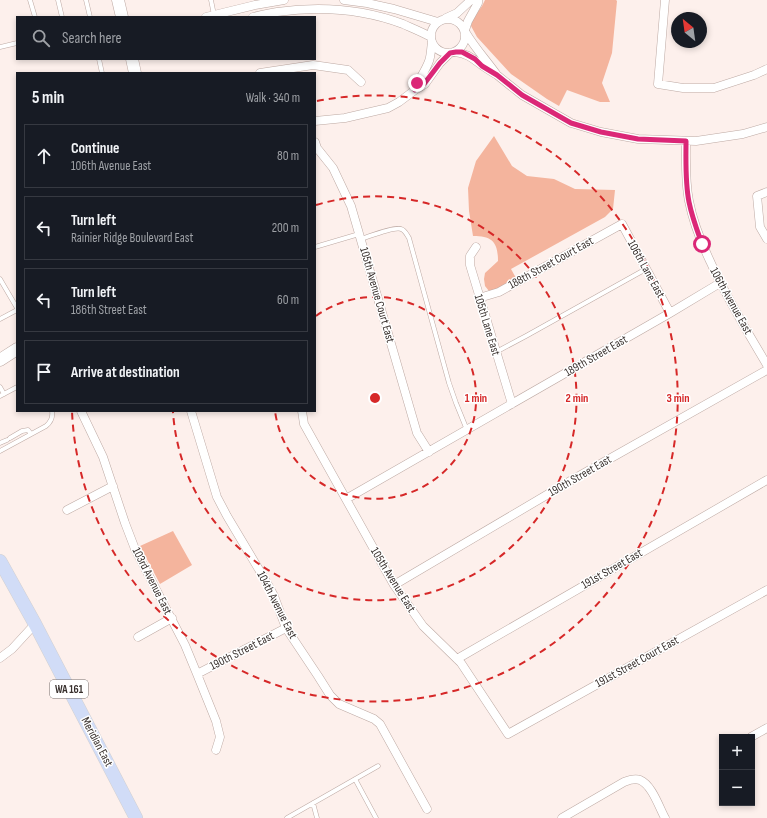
<!DOCTYPE html>
<meta charset="utf-8">
<style>
:root{--surface:#171b24;--page:#242831;--text:#f1f3f6;--muted:#9ea1a6;--line:#363941}
body{margin:0;font-family:"Sofia Sans Condensed",sans-serif;background:var(--page);color:var(--text)}
.controls{position:absolute;right:12px;bottom:12px;display:grid;overflow:hidden;border-radius:0px;box-shadow:0 2px 6px #0003}
.controls button{width:36px;height:36px;display:grid;place-items:center;padding:0;border:0;border-bottom:1px solid var(--line);background:var(--surface);color:var(--text);font:20px sans-serif}
.compass{position:absolute;left:671px;top:12px;width:36px;height:36px;border-radius:50%;background:var(--surface);box-shadow:0 2px 6px #0003;rotate:331deg}
.stop{position:absolute;width:12px;height:12px;margin:-9px;border:3px solid #db2777;border-radius:50%;background:#fff}
.stop.end{background:#db2777;border-color:#fff;box-shadow:0 1px 4px #0008}
.list{margin:0;padding:0;list-style:none}
h2{display:flex;justify-content:space-between;align-items:center;height:52px;margin:0;padding:0 16px;font-size:17px}
h2 small{font-size:13px;font-weight:400;color:var(--muted)}
.list li{display:grid;grid-template-columns:26px 1fr auto;gap:12px;align-items:center;box-sizing:border-box;height:64px;margin:0 8px 8px;padding:0 8px;border:1px solid var(--line);border-radius:0px}
.list b{display:block;font-size:15px;white-space:nowrap}
.list p{margin:0;font-size:13px;white-space:nowrap;color:var(--muted)}
.list em{font-size:13px;font-style:normal;color:var(--muted)}
.icon{flex:none;width:22px;height:22px;fill:none;stroke:currentColor;stroke-width:2;stroke-linecap:round;stroke-linejoin:round}
.map{position:relative;flex:none;width:767px;height:818px;overflow:hidden}
.search{position:absolute;background:var(--surface);box-shadow:0 2px 6px #0003;left:16px;top:16px;width:300px;height:44px;display:flex;align-items:center;gap:10px;box-sizing:border-box;padding:0 14px;border-radius:0px;color:var(--muted);font-size:15px}
.panel{position:absolute;background:var(--surface);box-shadow:0 2px 6px #0003;left:16px;top:72px;width:300px;height:340px;border-radius:0px}
.map>svg:first-child{display:block}
.green{fill:#f4b49d}
.lines{fill:none;stroke-linecap:round;stroke-linejoin:round}
.lane-casing{stroke:#bda9a3;stroke-width:5}
.street-casing{stroke:#bda9a3;stroke-width:9}
.secondary-casing{stroke:#bda9a3;stroke-width:13}
.primary-casing{stroke:#d3d1d1;stroke-width:14}
.lane{stroke:#fff;stroke-width:4}
.street{stroke:#fff;stroke-width:8}
.secondary{stroke:#fff;stroke-width:12}
.primary{stroke:#d1dcf7;stroke-width:13}
.route{stroke:#db2777;stroke-width:5}
.ring{fill:none;stroke:#d62828;stroke-width:2;stroke-dasharray:7 5}
.labels{text-anchor:middle;dominant-baseline:central;stroke-width:3;stroke-linejoin:round;paint-order:stroke}
.shield{fill:#fff;stroke:#746e6c;stroke-width:1}
.shield-label{font-size:11px;font-weight:bold;fill:#38302d}
.street-label{font-size:12px;fill:#38302d;stroke:#fff}
.centre{fill:#d62828;stroke:#fff;stroke-width:2}
.ring-label{font-size:12px;text-anchor:middle;font-weight:bold;fill:#d62828;stroke:#fff;stroke-width:3;stroke-linejoin:round;paint-order:stroke}
</style>
<div class="map">
<svg width="767" height="818" viewBox="0 0 767 818">
<rect width="100%" height="100%" fill="#fdf0ec"/>
<!-- green -->
<path class="green" d="M485,0H616L617,1L612,53L602,83L610,102H600L567,90L559,106L547,99L511,74L477,37L471,26L472,20L482,6Z
M494,136L512,166L527,176L554,179L575,189L615,190L613,209L605,217L511,269L516,278L494,291H489L485,286L484,279L485,273L498,261C498,242 492,236 473,236L469,211L468,188L476,161Z
M173,531L192,565L160,584L140,546Z"/>
<g class="lines">
<defs>
<path id="lane" d="M30,0L35,17
M58,0L62,17
M86,0L90,17
M211,0L214,15
M0,47L17,43
M99,59L102,73
M361,239C368,237 395,226 401,229C405,230 407,235 409,238L449,383L456,403L467,430
M315,247L359,234
M0,279L17,308
M0,319L17,310
M496,352L526,336L646,269
M0,387L4,394
M0,396L17,387
M10,438L22,431L28,430L31,434
M0,443L7,440
M0,451L46,426C51,422 53,417 52,411
M355,779L376,818
M313,803L317,818
M287,818L378,766"/>
<path id="street" d="M344,0L367,3L394,9L438,22
M665,0L658,84L683,88H714L754,75L767,69
M206,17L255,5L284,0
M253,17C261,15 269,13 277,12C319,6 363,9 403,24C412,28 422,32 431,37
M446,18L457,13L471,0
M431 36a17 17 0 1 1 34 0a17 17 0 1 1-34 0Z
M465,30L468,21L478,3V0
M432,42C431,48 431,56 429,61C425,72 418,80 415,90L425,84L440,63L450,53
M455,52C469,54 473,59 483,66C487,69 492,72 497,75C487,61 475,48 466,33
M260,73L313,65L348,70L361,82
M497,75L522,95L571,123L601,132L638,139L696,141L743,134L767,127
M315,121L345,118L388,108L399,102L415,90
M686,141C686,161 685,181 689,201C693,222 701,242 710,261C726,297 747,331 767,365
M315,142L317,148L333,168L351,206L417,433L429,452
M767,192L757,196L760,227L767,239
M476,247L470,256V265L512,404
M479,298L499,292L622,224L670,313
M81,411L103,457L125,523L135,549L185,645L197,674L216,721L220,737L216,750
M191,411L217,497L227,516L267,583L274,596L286,628L318,676L330,695L339,704L374,719L380,724L427,809
M302,411L304,424L394,585L423,626L461,663L508,734L767,590
M346,499L670,313L720,283
M67,510L113,486
M394,585L572,480L767,370
M138,637L172,618
M0,658L12,649L35,624
M457,659L767,480
M197,674L286,628
M751,737L767,728
M562,818L624,782C629,780 635,778 640,780C652,785 659,807 665,818"/>
<path id="secondary" d="M118,0L122,17
M132,59L135,73
M0,360L17,349"/>
<path id="primary" d="M0,561L35,624L136,818"/>
</defs>
<!-- lane casing -->
<use href="#lane" class="lane-casing"/>
<!-- street casing -->
<use href="#street" class="street-casing"/>
<!-- secondary casing -->
<use href="#secondary" class="secondary-casing"/>
<!-- primary casing -->
<use href="#primary" class="primary-casing"/>
<!-- lane -->
<use href="#lane" class="lane"/>
<!-- street -->
<use href="#street" class="street"/>
<!-- secondary -->
<use href="#secondary" class="secondary"/>
<!-- primary -->
<use href="#primary" class="primary"/>
</g>
<g class="lines">
<!-- route -->
<path class="route" d="M417,83L415,90L424,84L440,63L450,53L456,52H462L475,59L482,66L497,75L522,95L571,123L601,132L638,139L686,141C686,161 685,182 689,202C692,217 697,230 702,244"/>
</g>
<!-- distance rings -->
<g class="ring">
<path d="M316 316A101 101 0 1 1 275 411"/>
<path d="M316 205A202 202 0 1 1 173 412"/>
<path d="M317 101A303 303 0 1 1 72 411"/>
</g>
<g class="labels">
<!-- shield labels -->
<rect class="shield" x="50" y="680" width="38" height="18" rx="3"/>
<g class="shield-label">
<text x="69" y="689">WA 161</text>
</g>
<!-- street labels -->
<g class="street-label">
<text transform="translate(551 263) rotate(-29)">188th Street Court East</text>
<text transform="translate(646 269) rotate(61)">106th Lane East</text>
<text transform="translate(377 295) rotate(74)">105th Avenue Court East</text>
<text transform="translate(731 301) rotate(61)">106th Avenue East</text>
<text transform="translate(487 325) rotate(73)">105th Lane East</text>
<text transform="translate(596 356) rotate(-30)">189th Street East</text>
<text transform="translate(580 476) rotate(-30)">190th Street East</text>
<text transform="translate(612 569) rotate(-30)">191st Street East</text>
<text transform="translate(393 580) rotate(58)">105th Avenue East</text>
<text transform="translate(152 581) rotate(63)">103rd Avenue East</text>
<text transform="translate(277 605) rotate(63)">104th Avenue East</text>
<text transform="translate(242 651) rotate(-27)">190th Street East</text>
<text transform="translate(637 662) rotate(-29)">191st Street Court East</text>
<text transform="translate(97 742) rotate(62)">Meridian East</text>
</g>
</g>
<circle cx="375" cy="398" r="6" class="centre"/>
<g class="ring-label">
<text x="476" y="402">1 min</text>
<text x="577" y="402">2 min</text>
<text x="678" y="402">3 min</text>
</g>
</svg>
<div class="controls">
<button>+</button>
<button>−</button>
</div>
<svg class="compass" viewBox="-18 -18 36 36"><path d="M0-13l5 13h-10z" fill="#e53935"/><path d="M0 13l5-13h-10z" fill="#9ea1a6"/></svg>
<div class="stop" style="left:702px;top:244px"></div>
<div class="stop end" style="left:417px;top:83px"></div>
<div class="search"><svg class="icon" aria-label="search" viewBox="0 0 24 24"><circle cx="10" cy="10" r="6"/><path d="M15 15l6 6"/></svg>Search here</div>
<section class="panel">
<h2>5 min<small>Walk · 340 m</small></h2>
<ul class="list">
<li><svg class="icon" aria-label="ahead" viewBox="0 0 24 24"><path d="M12 20V5M6 11l6-6 6 6"/></svg><div><b>Continue</b><p>106th Avenue East</p></div><em>80 m</em></li>
<li><svg class="icon" aria-label="left" viewBox="0 0 24 24"><path d="M17 20v-9H6M10 6l-5 5 5 5"/></svg><div><b>Turn left</b><p>Rainier Ridge Boulevard East</p></div><em>200 m</em></li>
<li><svg class="icon" aria-label="left" viewBox="0 0 24 24"><path d="M17 20v-9H6M10 6l-5 5 5 5"/></svg><div><b>Turn left</b><p>186th Street East</p></div><em>60 m</em></li>
<li><svg class="icon" aria-label="arrive" viewBox="0 0 24 24"><path d="M6 21V4h12l-3 4 3 4H6"/></svg><div><b>Arrive at destination</b></div></li>
</ul>
</section>
</div>
